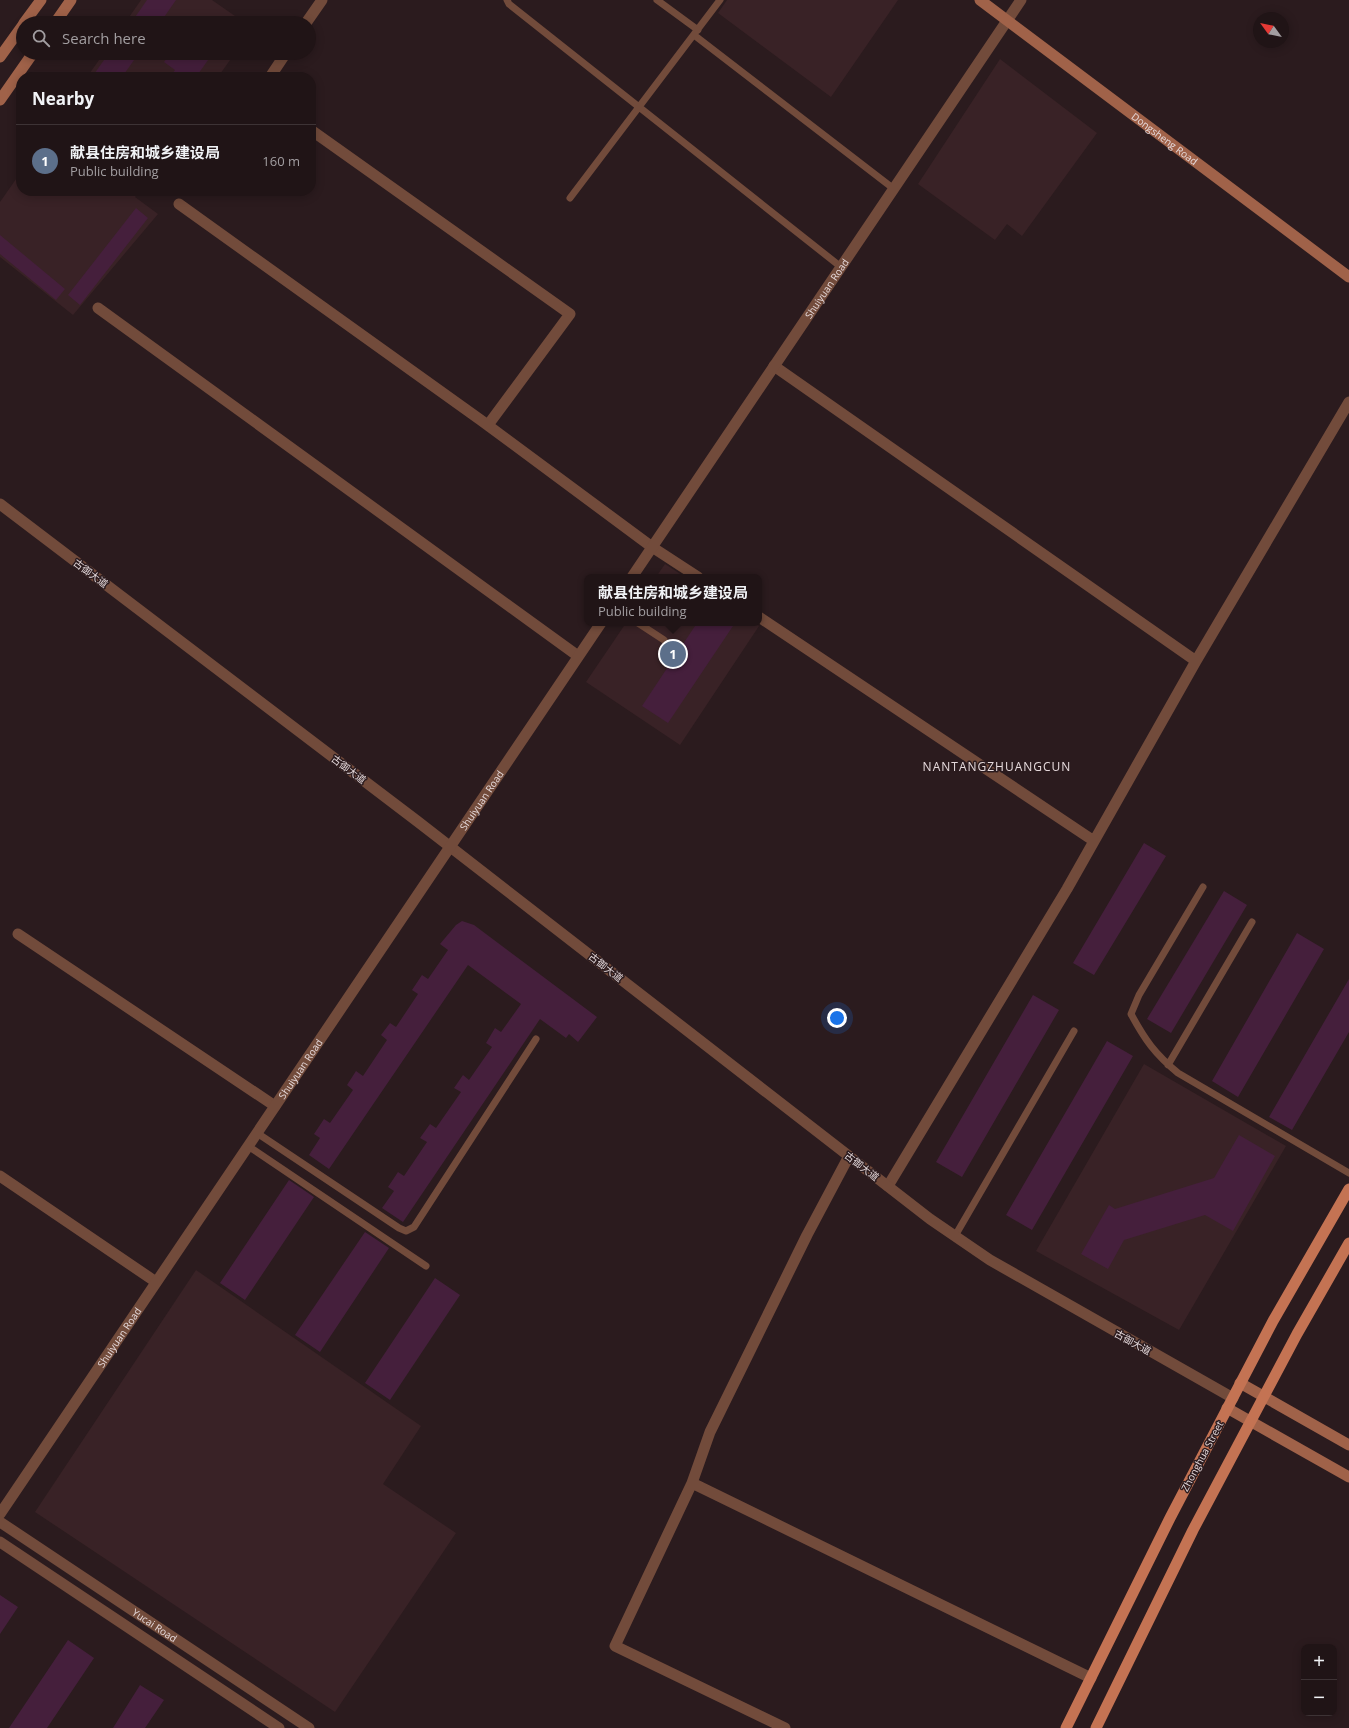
<!DOCTYPE html>
<meta charset="utf-8">
<style>
:root{--surface:#201416;--page:#2d2123;--text:#f1f3f6;--muted:#a29ea1;--line:#3d3335;--accent:#8c9099}
body{margin:0;font-family:"Open Sans","Noto Sans SC",sans-serif;background:var(--page);color:var(--text)}
.controls{position:absolute;right:12px;bottom:12px;display:grid;overflow:hidden;border-radius:8px;box-shadow:0 2px 10px #0003}
.controls button{width:36px;height:36px;display:grid;place-items:center;padding:0;border:0;border-bottom:1px solid var(--line);background:var(--surface);color:var(--text);font:20px sans-serif}
.compass{position:absolute;left:1253px;top:12px;width:36px;height:36px;border-radius:50%;background:var(--surface);box-shadow:0 2px 10px #0003;rotate:303deg}
.you{position:absolute;left:837px;top:1018px;width:14px;height:14px;margin:-10px;border:3px solid #fff;border-radius:50%;background:#1a73e8;box-shadow:0 0 0 6px #1a73e833}
.badge{display:grid;place-items:center;width:26px;height:26px;border-radius:50%;background:var(--accent);color:#fff;font-size:13px;font-weight:700}
.pin{position:absolute;translate:-50% -50%;border:2px solid #fff;box-shadow:0 1px 4px #0006}
.popup{position:absolute;left:584px;top:574px;width:178px;height:52px;box-sizing:border-box;display:grid;place-content:center;border-radius:8px;background:var(--surface);filter:drop-shadow(0 1px 3px #0005);font-size:13px;white-space:nowrap;color:var(--muted)}
.popup b{font-size:15px;color:var(--text)}
.popup::after{content:'';position:absolute;left:50%;top:100%;margin-left:-8px;border:8px solid transparent;border-top-color:var(--surface)}
.list{margin:0;padding:0;list-style:none}
h2{display:flex;justify-content:space-between;align-items:center;height:52px;margin:0;padding:0 16px;font-size:17px}
h2 small{font-size:13px;font-weight:400;color:var(--muted)}
.list li{display:grid;grid-template-columns:26px 1fr auto;gap:12px;align-items:center;box-sizing:border-box;height:72px;padding:0 16px;border-top:1px solid var(--line)}
.list b{display:block;font-size:15px;white-space:nowrap}
.list p{margin:0;font-size:13px;white-space:nowrap;color:var(--muted)}
.list em{font-size:13px;font-style:normal;color:var(--muted)}
.icon{flex:none;width:22px;height:22px;fill:none;stroke:currentColor;stroke-width:2;stroke-linecap:round;stroke-linejoin:round}
.map{position:relative;flex:none;width:1349px;height:1728px;overflow:hidden}
.search{position:absolute;background:var(--surface);box-shadow:0 2px 10px #0003;left:16px;top:16px;width:300px;height:44px;display:flex;align-items:center;gap:10px;box-sizing:border-box;padding:0 14px;border-radius:22px;color:var(--muted);font-size:15px}
.panel{position:absolute;background:var(--surface);box-shadow:0 2px 10px #0003;left:16px;top:72px;width:300px;height:124px;border-radius:16px}
.map>svg:first-child{display:block}
.built{fill:#392226}
.building{fill:#451f3c}
.lines{fill:none;stroke-linecap:round;stroke-linejoin:round}
.service{stroke:#724b3b;stroke-width:7}
.minor{stroke:#724b3b;stroke-width:11}
.tertiary{stroke:#724b3b;stroke-width:11}
.secondary{stroke:#a06249;stroke-width:11}
.primary{stroke:#c47353;stroke-width:11}
.labels{text-anchor:middle;dominant-baseline:central;stroke-width:3;stroke-linejoin:round;paint-order:stroke}
.street-label{font-size:10px;fill:#e6dadc;stroke:#2b1b1e}
.quarter-label{font-size:12px;letter-spacing:1px;fill:#e6dadc;stroke:#2b1b1e}
</style>
<div class="map">
<svg width="1349" height="1728" viewBox="0 0 1349 1728">
<rect width="100%" height="100%" fill="#2b1b1e"/>
<!-- built -->
<path class="built" d="M141,0H212L245,23H125Z
M727,0H898L831,97L718,13Z
M104,53H235L218,77H87Z
M1000,59L1097,133L1022,236L1007,224L995,240L918,184Z
M21,172V191H139L135,197L158,214L73,315L0,257V202Z
M665,564L685,577H656Z
M626,623H754L759,626L680,745L586,682Z
M1144,1064L1286,1146L1179,1330L1036,1251Z
M196,1270L421,1426L383,1484L456,1533L335,1712L35,1512Z"/>
<!-- building -->
<path class="building" d="M147,0H176L160,23H131Z
M109,53H139L122,77H92Z
M171,53H213L196,77H170L175,70L164,62Z
M136,208L148,218L80,305L68,295Z
M0,235L65,289L56,300L0,254Z
M697,623H735L668,723L642,706Z
M1144,843L1166,856L1094,975L1073,963Z
M1224,891L1247,905L1171,1033L1147,1019Z
M462,921L474,925L597,1017L578,1042L569,1034L566,1038L540,1019L403,1222L382,1208L394,1191L388,1187L398,1172L404,1176L427,1142L420,1138L430,1124L436,1128L461,1092L454,1088L463,1075L469,1080L492,1047L486,1043L495,1028L501,1032L521,1004L468,965L329,1169L309,1155L320,1138L314,1134L324,1119L330,1123L353,1090L347,1085L356,1071L363,1076L387,1040L381,1035L390,1023L396,1027L418,994L412,990L422,975L428,979L448,950L440,944L456,925Z
M1297,933L1324,949L1238,1097L1212,1081Z
M1349,979V1032L1292,1130L1269,1117Z
M1033,995L1059,1010L962,1177L936,1162Z
M1107,1041L1133,1056L1032,1230L1006,1215Z
M1239,1135L1275,1156L1233,1231L1205,1215L1124,1240L1108,1269L1081,1254L1109,1205L1115,1209L1214,1178Z
M289,1180L314,1197L245,1300L220,1283Z
M365,1232L389,1248L320,1352L295,1335Z
M435,1278L460,1295L390,1400L365,1383Z
M0,1595L18,1607L0,1634Z
M68,1640L94,1658L47,1728H9Z
M140,1685L164,1700L145,1728H113Z"/>
<g class="lines">
<!-- service -->
<path class="service" d="M507,0L509,4L841,267
M657,0L698,30
M694,35L894,189
M570,198L720,0
M638,623L664,640
M1203,887L1139,995L1131,1014C1145,1040 1155,1054 1178,1073L1349,1173
M1168,1065L1252,922
M257,1133L399,1228L406,1231L414,1227L536,1039
M248,1146L426,1266
M955,1236L1074,1031"/>
<!-- minor -->
<path class="minor" d="M306,23L322,0
M270,77L286,53
M311,130L570,314L488,425
M179,204L482,421L652,547L698,577
M98,308L578,656
M774,366L1196,661
M759,617L1094,841
M18,934L275,1106
M0,1176L156,1282
M888,1186L1067,889L1196,661L1349,402
M692,1483L1091,1678
M785,1728L615,1646L692,1483L710,1432L807,1235L849,1156"/>
<!-- tertiary -->
<g class="tertiary">
<path d="M0,504L417,821L930,1219L990,1260L1233,1398"/>
<path id="s1" d="M632,577L1021,0"/>
<path id="s2" d="M0,1514L601,623"/>
<path id="s3" d="M0,1522L309,1728"/>
<path d="M0,1542L279,1728"/>
</g>
<!-- secondary -->
<g class="secondary">
<path id="s4" d="M980,0L1349,277"/>
<path d="M24,23L41,0"/>
<path d="M55,23L71,0"/>
<path d="M0,57L23,25"/>
<path d="M0,100L33,53"/>
<path d="M1240,1383L1349,1445"/>
<path d="M1227,1408L1349,1477"/>
</g>
<!-- primary -->
<path class="primary" d="M1066,1728L1170,1518L1273,1321L1349,1189
M1096,1728L1193,1530L1297,1334L1349,1243"/>
</g>
<g class="labels">
<!-- street labels -->
<g class="street-label">
<text stroke="none"><textPath href="#s4" startOffset="231">Dongsheng Road</textPath></text>
<text stroke="none"><textPath href="#s1" startOffset="348">Shuiyuan Road</textPath></text>
<text transform="translate(91 573) rotate(37)">古御大道</text>
<text transform="translate(349 769) rotate(37)">古御大道</text>
<text stroke="none"><textPath href="#s2" startOffset="861">Shuiyuan Road</textPath></text>
<text transform="translate(606 967) rotate(38)">古御大道</text>
<text stroke="none"><textPath href="#s2" startOffset="537">Shuiyuan Road</textPath></text>
<text transform="translate(862 1166) rotate(38)">古御大道</text>
<text stroke="none"><textPath href="#s2" startOffset="213">Shuiyuan Road</textPath></text>
<text transform="translate(1133 1342) rotate(29)">古御大道</text>
<text transform="translate(1202 1456) rotate(-62)">Zhonghua Street</text>
<text stroke="none"><textPath href="#s3" startOffset="186">Yucai Road</textPath></text>
</g>
<!-- quarter labels -->
<g class="quarter-label">
<text x="997" y="766">NANTANGZHUANGCUN</text>
</g>
</g>
</svg>
<div class="controls">
<button>+</button>
<button>−</button>
</div>
<svg class="compass" viewBox="-18 -18 36 36"><path d="M0-13l5 13h-10z" fill="#e53935"/><path d="M0 13l5-13h-10z" fill="#a29ea1"/></svg>
<div class="you"></div>
<div class="pin badge" style="left:673px;top:654px;background:#5c6f8a">1</div>
<div class="popup"><b>献县住房和城乡建设局</b>Public building</div>
<div class="search"><svg class="icon" aria-label="search" viewBox="0 0 24 24"><circle cx="10" cy="10" r="6"/><path d="M15 15l6 6"/></svg>Search here</div>
<section class="panel">
<h2>Nearby<small></small></h2>
<ul class="list">
<li><span class="badge" style="background:#5c6f8a">1</span><div><b>献县住房和城乡建设局</b><p>Public building</p></div><em>160 m</em></li>
</ul>
</section>
</div>
